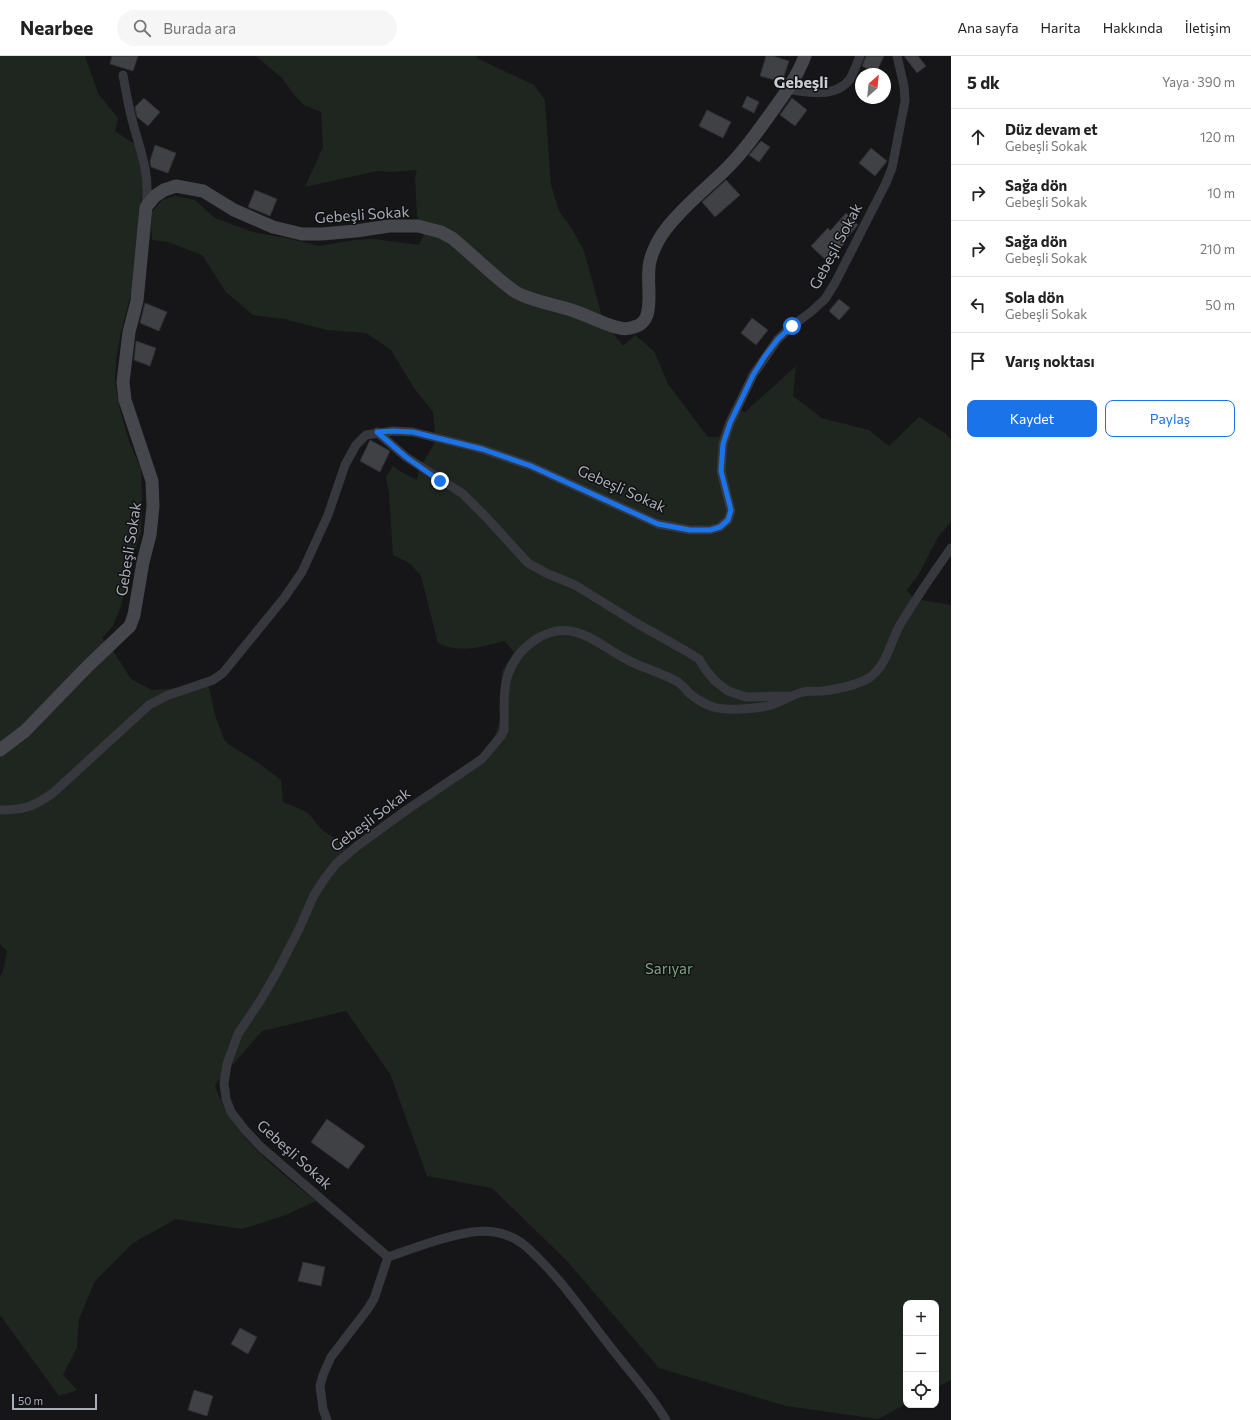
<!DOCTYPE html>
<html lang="tr">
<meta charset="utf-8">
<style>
:root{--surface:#fff;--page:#f6f6f6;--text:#222;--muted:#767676;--line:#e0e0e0;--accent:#1a73e8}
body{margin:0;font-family:Commissioner,sans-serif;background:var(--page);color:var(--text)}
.controls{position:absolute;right:12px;bottom:12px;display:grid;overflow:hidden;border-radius:8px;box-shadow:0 1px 3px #0004}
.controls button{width:36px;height:36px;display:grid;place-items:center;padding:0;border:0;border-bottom:1px solid var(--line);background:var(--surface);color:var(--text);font:20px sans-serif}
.compass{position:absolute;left:855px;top:12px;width:36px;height:36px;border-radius:50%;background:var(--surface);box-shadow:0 1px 3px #0004;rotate:27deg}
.scale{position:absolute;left:12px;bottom:10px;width:85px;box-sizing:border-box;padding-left:4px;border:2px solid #a8adb8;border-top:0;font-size:11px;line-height:14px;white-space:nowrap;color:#a8adb8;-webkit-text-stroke:3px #111113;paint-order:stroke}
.stop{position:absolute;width:12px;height:12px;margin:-9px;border:3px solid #1a73e8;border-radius:50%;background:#fff}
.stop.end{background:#1a73e8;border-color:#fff;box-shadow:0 1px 4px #0008}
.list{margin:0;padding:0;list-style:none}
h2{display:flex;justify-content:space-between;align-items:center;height:52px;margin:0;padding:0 16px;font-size:17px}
h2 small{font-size:13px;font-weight:400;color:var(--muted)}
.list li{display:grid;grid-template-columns:26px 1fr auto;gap:12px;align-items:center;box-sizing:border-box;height:56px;padding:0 16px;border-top:1px solid var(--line)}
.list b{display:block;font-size:15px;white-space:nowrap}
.list p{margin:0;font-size:13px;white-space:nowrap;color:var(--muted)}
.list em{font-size:13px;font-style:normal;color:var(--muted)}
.actions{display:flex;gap:8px;padding:12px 16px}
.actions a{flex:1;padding:9px 0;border:1px solid var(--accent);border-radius:8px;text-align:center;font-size:14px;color:var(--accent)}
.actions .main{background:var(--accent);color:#fff}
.icon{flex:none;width:22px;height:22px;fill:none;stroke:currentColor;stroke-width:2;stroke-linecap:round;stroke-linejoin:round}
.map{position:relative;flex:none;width:951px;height:1364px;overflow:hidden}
header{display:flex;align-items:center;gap:24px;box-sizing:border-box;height:56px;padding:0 20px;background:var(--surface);border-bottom:1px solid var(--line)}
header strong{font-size:19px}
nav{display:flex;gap:22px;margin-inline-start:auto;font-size:14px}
.search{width:280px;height:36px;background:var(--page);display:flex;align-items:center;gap:10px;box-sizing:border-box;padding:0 14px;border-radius:22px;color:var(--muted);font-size:15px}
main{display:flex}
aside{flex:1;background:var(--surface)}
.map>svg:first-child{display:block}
.green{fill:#1e261f}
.building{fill:#404145;stroke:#303034}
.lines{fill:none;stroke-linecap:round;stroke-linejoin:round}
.street{stroke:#37383d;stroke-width:9}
.secondary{stroke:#45474d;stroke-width:13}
.route{stroke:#1a73e8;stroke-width:5}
.labels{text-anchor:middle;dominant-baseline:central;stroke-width:3;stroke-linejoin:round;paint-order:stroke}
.street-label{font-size:15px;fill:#a8adb8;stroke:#111113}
.park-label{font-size:15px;fill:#7fa381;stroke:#111113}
.neighbourhood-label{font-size:16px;font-weight:bold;fill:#c9ccd4;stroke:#111113}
</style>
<header>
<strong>Nearbee</strong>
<div class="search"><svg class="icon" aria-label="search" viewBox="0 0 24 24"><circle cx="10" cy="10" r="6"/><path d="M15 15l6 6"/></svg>Burada ara</div>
<nav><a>Ana sayfa</a><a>Harita</a><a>Hakkında</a><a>İletişim</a></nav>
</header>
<main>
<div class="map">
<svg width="951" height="1364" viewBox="0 0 951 1364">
<rect width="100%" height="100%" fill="#161618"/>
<!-- green -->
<path class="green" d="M0,0H85L98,37L118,62L115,75L136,89L142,111L143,131L138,165V182L135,223L121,276L116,305L115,325L120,354L129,385L141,413L142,444L141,476L131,506L121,550L113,570L102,582L110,590L131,623L152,634L195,631L208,628L215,659L224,683L228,688L257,706L281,724L283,746L303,754L310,759L322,774L338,784L346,793L403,751L481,701L495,679L500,664L502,615L514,596L504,585C482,591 459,598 438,587L421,520L411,508L393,499L389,437L386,421L393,410L400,415L417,424L419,413L434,388L435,379L433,356L414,332L391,294L366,277L327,274L284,263L253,259L226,236L202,199L168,186L152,184L151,170L152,156L162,144L175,140L195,144L215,162L253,176L286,182L320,190L353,184L374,183L419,189L427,172L417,161L415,121L417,114L389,116L377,115L305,131L323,91L321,56L304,49L295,40L282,22L256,0H476L477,2L534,29L545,44L551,129L559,155L572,173L584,195L603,264L623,290L635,279L654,295L668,328L708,381H719L731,352L745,356L796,310L793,340L822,362L869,374L889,390L919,361L946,378L951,384V466L938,481L919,518L907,534L914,543L951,549V1324L936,1332V1247H906V1348L878,1363L786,1350L659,1312L567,1205L492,1132L427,1120L390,1018L346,955L262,975L215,1029C230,1079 277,1113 316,1145L286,1159L242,1173L176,1163L133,1187L95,1225L79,1263L77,1292L63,1319L77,1334L59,1340L0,1259V920L3,915L7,895L0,888Z"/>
<!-- building -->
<path class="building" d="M112,0H138L133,15L110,8Z
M766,0H773L789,5L782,26L760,20Z
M866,0H884L876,17L862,10Z
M904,0H918L926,10L917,17Z
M747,40L759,46L754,57L742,51Z
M144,42L160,56L148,70L137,61L135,51Z
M792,42L807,54L795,70L780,59Z
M707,54L731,66L723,82L699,70Z
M761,85L770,91L759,106L749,99Z
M155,89L176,97L168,117L151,111L150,105Z
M871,92L887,105L875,120L859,107Z
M726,124L740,139L715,161L702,146Z
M255,134L277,143L270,160L248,151Z
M846,157L858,169L843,186L845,187L828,206L811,190L828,172L830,175Z
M839,243L850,252L839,264L829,255Z
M145,247L167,256L159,275L140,267Z
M752,262L768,274L756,289L741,277Z
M136,285L156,292L150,310L134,304Z
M370,384L390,395L380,416L360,405Z
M327,1063L365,1090L348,1113L311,1086Z
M303,1206L325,1211L321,1230L298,1225Z
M240,1272L257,1281L248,1298L231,1288Z
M194,1334L213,1340L207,1360L188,1354Z"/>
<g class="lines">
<!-- street -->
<path class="street" d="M123,19C126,36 129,54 134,71C142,99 150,120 146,149
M788,33C808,37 836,42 850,23C854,16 857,7 860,0
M377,376L406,401L463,438L486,461L528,507L548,518L575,529L638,568L686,595L699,603L705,613L715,625L728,635L746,641L787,640
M0,754C24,754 33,751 53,737L149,649L166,640L213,624L223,617L284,542L302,516L328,459L345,409L356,389L366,379L393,375L413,376L482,393L531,410L658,468L690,474H710L720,471L728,464L731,455L721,415L723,388L730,367L753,319L778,283L792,270L812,255L825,243L835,227L886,127L892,112L905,45L904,30L897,0
M388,1201L261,1091L245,1074L231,1056L226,1043L224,1027L227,1008L238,978L260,945L277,916L299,873L314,839L325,822L336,808L357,790L408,753L482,703L501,680L504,674C505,655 502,633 509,616C519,590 548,569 575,576C593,580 608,594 624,602C641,612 661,616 678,626C682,629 686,633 689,637C696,643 704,648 713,651C727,655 757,653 771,649C782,645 792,639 803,636C809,635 815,635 822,635C838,633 855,630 869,622C888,609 890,585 901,567C917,541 934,516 951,492
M388,1201C415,1192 466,1171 494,1176C508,1178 521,1185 531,1195C561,1223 584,1257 609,1289C628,1314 650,1337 666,1364
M327,1364L323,1353L320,1330L323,1319L331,1301L367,1254L374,1243L388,1201"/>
<!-- secondary -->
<path class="secondary" d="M0,694L25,675L87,611L130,570L134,559L143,506L150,479L153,450L152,425L125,344L123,326L129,276L137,245L146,151L155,140L164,134L176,130L203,135L234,154L273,171L302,178H322L356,175L389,170H418L441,176L452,182C473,199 493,220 514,235C527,244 556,249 571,254C587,259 601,267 616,271C622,273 629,273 634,271C640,270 645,265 647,259C652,242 646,223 650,205C653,194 659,182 666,173C682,152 703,135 722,117C741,99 756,78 771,57C784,39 797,21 805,0"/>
</g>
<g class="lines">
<!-- route -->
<path class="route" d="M440,425L406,401L377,376L393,375L413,376L482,393L531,410L658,468L690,474H710L720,471L728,464L731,454L721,415L723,388L730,367L753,319L765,300L778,283L792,270"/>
</g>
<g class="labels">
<!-- street labels -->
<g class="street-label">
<text transform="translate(362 158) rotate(-4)">Gebeşli Sokak</text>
<text transform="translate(835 190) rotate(-62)">Gebeşli Sokak</text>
<text transform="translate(622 432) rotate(24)">Gebeşli Sokak</text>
<text transform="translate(128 493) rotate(-81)">Gebeşli Sokak</text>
<text transform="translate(370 763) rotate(-37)">Gebeşli Sokak</text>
<text transform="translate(295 1098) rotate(42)">Gebeşli Sokak</text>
</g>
<!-- park labels -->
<g class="park-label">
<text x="669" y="912">Sarıyar</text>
</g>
<!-- neighbourhood labels -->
<g class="neighbourhood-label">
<text x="801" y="25">Gebeşli</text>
</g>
</g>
</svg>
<div class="controls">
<button>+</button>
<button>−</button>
<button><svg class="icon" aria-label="locate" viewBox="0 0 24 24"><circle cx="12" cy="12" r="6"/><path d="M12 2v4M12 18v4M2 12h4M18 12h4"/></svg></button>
</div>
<svg class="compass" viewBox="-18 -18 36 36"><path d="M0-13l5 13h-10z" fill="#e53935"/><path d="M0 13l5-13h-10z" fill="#767676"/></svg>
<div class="scale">50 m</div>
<div class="stop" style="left:792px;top:270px"></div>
<div class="stop end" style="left:440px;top:425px"></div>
</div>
<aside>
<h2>5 dk<small>Yaya · 390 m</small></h2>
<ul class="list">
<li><svg class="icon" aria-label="ahead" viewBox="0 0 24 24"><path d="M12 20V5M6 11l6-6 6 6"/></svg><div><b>Düz devam et</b><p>Gebeşli Sokak</p></div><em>120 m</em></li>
<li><svg class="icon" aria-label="right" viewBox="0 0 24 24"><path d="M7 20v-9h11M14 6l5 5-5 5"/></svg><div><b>Sağa dön</b><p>Gebeşli Sokak</p></div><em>10 m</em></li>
<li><svg class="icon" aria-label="right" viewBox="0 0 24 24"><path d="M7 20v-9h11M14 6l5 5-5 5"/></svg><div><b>Sağa dön</b><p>Gebeşli Sokak</p></div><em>210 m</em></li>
<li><svg class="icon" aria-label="left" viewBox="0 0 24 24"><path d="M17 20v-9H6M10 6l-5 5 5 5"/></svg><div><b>Sola dön</b><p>Gebeşli Sokak</p></div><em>50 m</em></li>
<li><svg class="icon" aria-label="arrive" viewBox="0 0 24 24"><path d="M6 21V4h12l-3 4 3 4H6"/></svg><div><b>Varış noktası</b></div></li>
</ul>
<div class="actions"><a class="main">Kaydet</a><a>Paylaş</a></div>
</aside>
</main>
